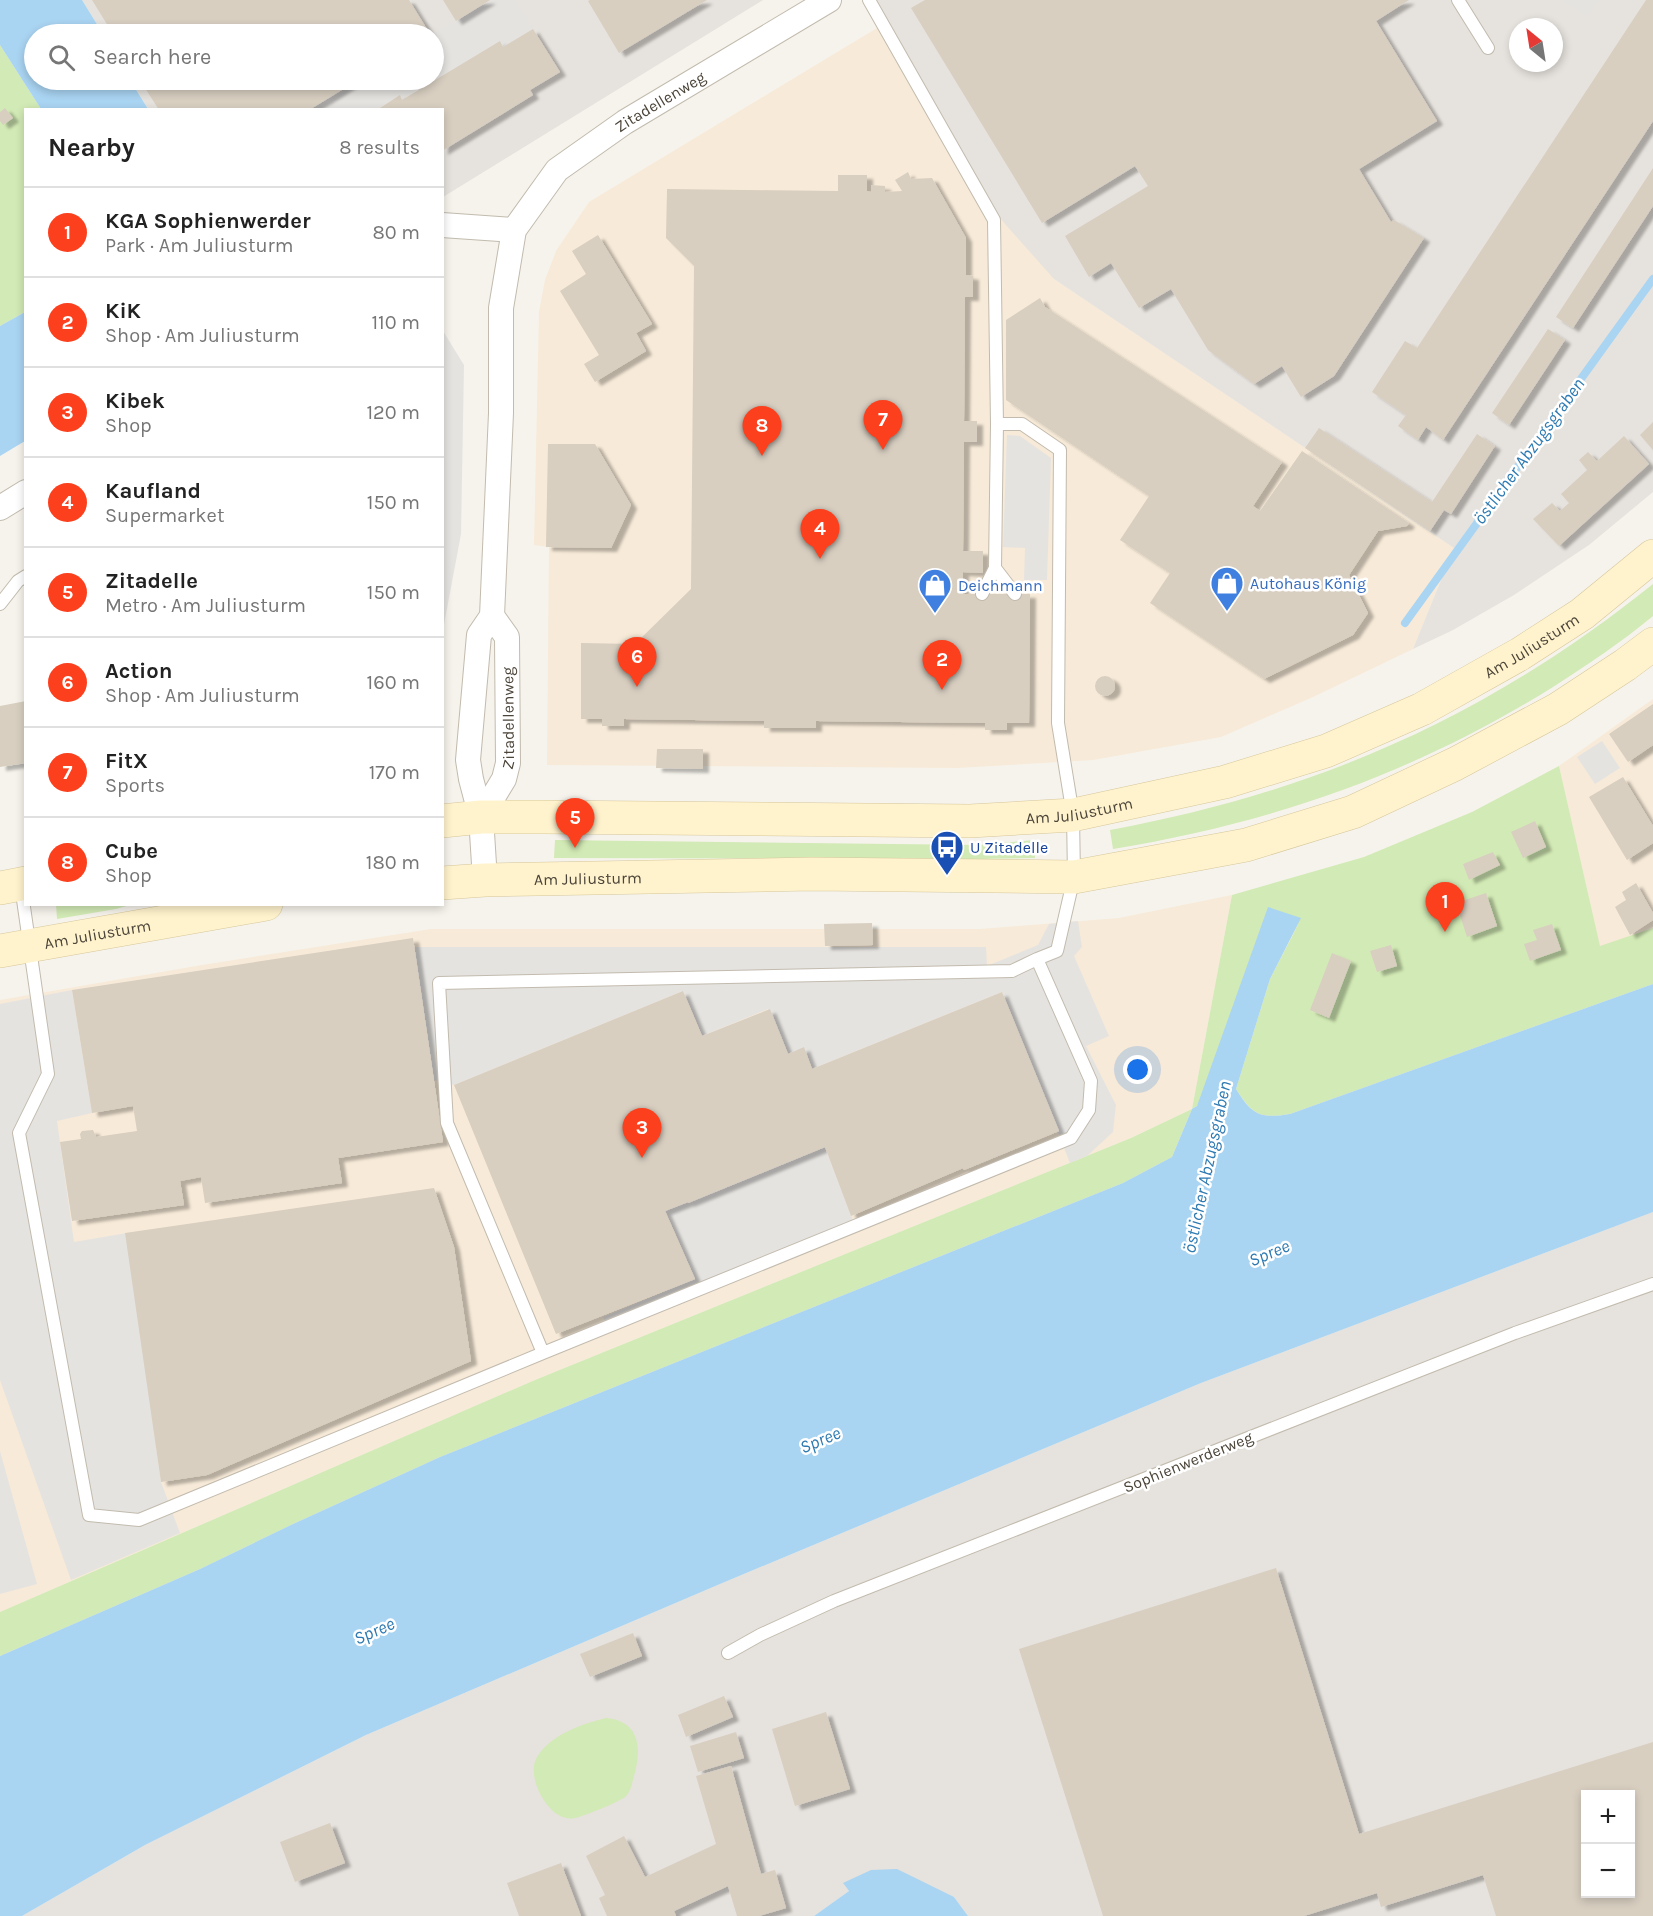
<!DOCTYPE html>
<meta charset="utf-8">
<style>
:root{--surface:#fff;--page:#f6f6f6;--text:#222;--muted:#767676;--line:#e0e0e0;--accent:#fc3f1d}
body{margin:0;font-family:Karla,sans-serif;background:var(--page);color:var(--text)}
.controls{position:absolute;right:18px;bottom:18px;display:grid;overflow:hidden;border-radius:0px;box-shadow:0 3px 9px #0003}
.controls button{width:54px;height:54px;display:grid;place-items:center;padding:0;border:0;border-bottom:2px solid var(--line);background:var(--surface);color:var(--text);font:30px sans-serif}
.compass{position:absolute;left:1509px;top:18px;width:54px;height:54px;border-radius:50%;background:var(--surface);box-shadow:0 3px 9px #0003;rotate:330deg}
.you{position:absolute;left:1138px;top:1070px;width:21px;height:21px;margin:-15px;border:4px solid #fff;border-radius:50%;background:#1a73e8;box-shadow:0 0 0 9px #1a73e833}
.badge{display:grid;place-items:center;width:39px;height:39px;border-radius:50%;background:var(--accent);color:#fff;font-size:20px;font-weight:700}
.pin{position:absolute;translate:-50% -50px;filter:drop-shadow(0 2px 3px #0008)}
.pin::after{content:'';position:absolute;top:32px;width:21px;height:18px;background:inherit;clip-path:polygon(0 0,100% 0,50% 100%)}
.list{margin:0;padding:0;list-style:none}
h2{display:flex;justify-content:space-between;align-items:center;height:78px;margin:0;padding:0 24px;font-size:26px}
h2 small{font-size:20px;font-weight:400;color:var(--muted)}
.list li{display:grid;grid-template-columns:39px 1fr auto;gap:18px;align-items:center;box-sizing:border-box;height:90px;padding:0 24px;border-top:2px solid var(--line)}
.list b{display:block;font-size:22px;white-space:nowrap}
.list p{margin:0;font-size:20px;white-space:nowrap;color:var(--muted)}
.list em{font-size:20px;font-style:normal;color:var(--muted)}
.icon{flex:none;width:33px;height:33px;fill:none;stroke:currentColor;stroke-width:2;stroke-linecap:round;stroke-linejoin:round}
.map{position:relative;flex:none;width:1653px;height:1916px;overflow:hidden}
.search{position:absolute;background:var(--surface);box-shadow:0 3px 9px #0003;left:24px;top:24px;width:420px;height:66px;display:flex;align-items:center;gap:15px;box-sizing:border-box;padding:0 21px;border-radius:33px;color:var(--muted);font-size:22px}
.panel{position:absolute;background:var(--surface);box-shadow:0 3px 9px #0003;left:24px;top:108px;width:420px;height:798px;border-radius:0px}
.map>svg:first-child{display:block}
.commercial{fill:#f7ead8}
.industrial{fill:#e6e2dd;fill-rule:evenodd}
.green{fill:#d2eab5}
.parking{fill:#e5e3e0}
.water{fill:#a9d4f2}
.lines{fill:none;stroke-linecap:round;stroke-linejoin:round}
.stream{stroke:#a9d4f2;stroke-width:8}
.building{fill:#d8cfc1;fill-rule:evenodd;filter:url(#shadow)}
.service-casing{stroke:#c2bbae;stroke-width:14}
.minor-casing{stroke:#c2bbae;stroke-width:26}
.secondary-casing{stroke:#d6c79b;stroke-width:34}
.service{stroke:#fff;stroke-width:12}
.minor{stroke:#fff;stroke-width:24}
.secondary{stroke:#fff3cd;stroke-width:33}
.labels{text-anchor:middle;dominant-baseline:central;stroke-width:5;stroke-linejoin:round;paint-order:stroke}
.street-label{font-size:16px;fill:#4b4439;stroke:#fff}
.shop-label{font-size:16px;fill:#366cbe;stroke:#fff;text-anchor:start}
.transit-label{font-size:16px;fill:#164399;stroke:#fff;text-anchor:start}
.water-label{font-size:18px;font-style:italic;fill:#2e7ab2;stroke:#fff}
</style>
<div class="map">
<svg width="1653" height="1916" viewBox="0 0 1653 1916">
<defs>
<filter id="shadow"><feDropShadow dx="6" dy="4" stdDeviation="1.5" flood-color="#0004"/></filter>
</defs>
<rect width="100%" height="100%" fill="#f6f3ec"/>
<!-- commercial -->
<path class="commercial" d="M887,22L1054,279L1454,548L1413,649L1313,697L1221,737L1093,760L957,768L547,765L549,547L534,545L539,312L545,280L556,251L589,202Z
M1653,699V928L1600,947L1559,766Z
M1232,895L1192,1109L1131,1138L535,1380L0,1612V1000L202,965L431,929H980L1119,918Z"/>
<!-- industrial -->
<path class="industrial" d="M82,0H763L443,197L442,110L148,109L130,80H434V34H103Z
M875,0H1653V492L1589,545L1514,595L1453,630L1413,649L1454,548L1054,279L999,217ZM1518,27H1554V63H1518Z
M1653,1212V1916H968L954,1897L844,1884L849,1891L814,1916H22L145,1845L366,1735L720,1584L1201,1383ZM1586,1794H1630V1894H1586Z"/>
<!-- green -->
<path class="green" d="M0,45L41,109L26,110L25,312L0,326Z
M1653,584V616C1622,642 1587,665 1553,687C1413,774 1275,822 1113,849L1110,830C1317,792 1489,716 1653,584Z
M1559,766L1600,946L1653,928V984L1290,1114C1259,1119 1253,1115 1236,1089L1270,979L1301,919L1197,1106L1192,1109L1172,1157L1123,1183L440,1457L293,1524L200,1569L0,1656V1612L535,1380L1131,1138L1192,1109L1232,895L1364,857L1472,812Z
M555,840L979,845L1034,840L1035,858L980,859L554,858Z
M56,905V904L130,905L116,909L57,919Z
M606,1718C640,1721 642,1748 634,1776C632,1783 631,1792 625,1797C621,1801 582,1817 575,1818C550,1824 526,1778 536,1759C549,1735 582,1724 606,1718Z"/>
<!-- parking -->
<path class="parking" d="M490,0H516L533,29L503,47L500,42L402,100L399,96L377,109L309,110L358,80H434L432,34Z
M1561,0H1599L1588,17Z
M443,331L464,365L461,534L443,630Z
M1007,435L1020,436L1051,458L1047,580H1024L1025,548L1003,547Z
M1602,741L1620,768L1595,784L1577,757Z
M1078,921L1082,947L1074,956L1109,1036L1086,1046L1116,1105L1113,1132L1087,1156L1070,1163L1002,992L812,1069L804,1048L788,1054L768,1009L702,1036L683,991L454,1085L434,1080L414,947H986L987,966L1038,945L1049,924Z
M72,990L92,1113L57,1121L74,1242L127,1233L161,1482L180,1533L71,1580L0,1380V1004Z
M825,1147L854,1223L606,1325L603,1317L695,1279L665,1211Z
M0,1451L37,1584L0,1594Z"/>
<!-- water -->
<path class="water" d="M0,0H82L103,34H34V80H130L148,109H41L0,45Z
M25,312V441L0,456V326Z
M1268,907L1301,918L1270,979L1236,1089C1252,1115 1260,1119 1290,1114L1653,984V1212L1201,1383L720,1584L366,1735L145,1845L22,1916H0V1656L200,1569L293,1524L440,1457L1123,1183L1172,1157L1192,1109L1197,1106Z
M897,1869L954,1897L968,1916H814L849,1891L843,1883L871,1870Z"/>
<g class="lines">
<!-- stream -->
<path class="stream" d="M1405,623L1653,279"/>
</g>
<!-- building -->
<path class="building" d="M92,0H409L430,34H113Z
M443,0H490L456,21Z
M590,0H707L619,53L588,1Z
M925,0H1409L1376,21L1437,121L1359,169L1391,222L1394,220L1424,238L1334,376L1301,397L1282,366L1254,384L1208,350L1171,289L1139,308L1111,263L1089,277L1065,236L1148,186L1135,166L1042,223L911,8Z
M1646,0H1653V121L1443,440L1426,427L1418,440L1398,426L1406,415L1372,392L1405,341L1417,348Z
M533,29L560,72L530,90L533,95L442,151V110H377L400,95L402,100L500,41L503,47Z
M140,80H358L309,110H159Z
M5,108L13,118L3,125L0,121V112Z
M1653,168V206L1573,328L1556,317Z
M908,172L911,179L932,178L966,238V275L973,276V297H965L964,421H977V442H964L963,551H983V573L963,572V594H1030L1029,723H1007V730H985V723L816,721V728H764V721L624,719V726H602V719H581V643L635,644L691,589L694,266L666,238L667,189L838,191V175H867V191L871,192V185L885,186V192L902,191L895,180Z
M598,235L652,324L636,333L646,351L595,382L584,364L599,355L560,291L586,274L572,251Z
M1040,298L1045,307L1282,462L1253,506L1260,511L1302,451L1409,523L1407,526L1378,531L1349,575L1368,613L1353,635L1264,679L1150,603L1170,573L1120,540L1149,496L1006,400V320Z
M1548,329L1565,340L1509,425L1492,413Z
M1653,422V450L1640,435Z
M1319,428L1432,502L1477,434L1495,446L1451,514L1444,510L1430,531L1305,448Z
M1624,436L1649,464L1559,546L1533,519L1552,503L1560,511L1569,503L1561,494L1587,470L1579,460L1588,452L1597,461Z
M548,444H595L631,505L611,548L546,547Z
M1095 686a10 10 0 1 1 20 0a10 10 0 1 1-20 0Z
M26,701V763L0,767V706Z
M1653,704V745L1628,762L1609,734Z
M657,749H703V769L656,768Z
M1623,777L1653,826V843L1627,860L1589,797Z
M1535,821L1546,847L1523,858L1511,832Z
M1493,852L1500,865L1469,880L1463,864Z
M1636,883L1653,913V920L1630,935L1615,907L1626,900L1622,892Z
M1486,893L1497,926L1467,937L1456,903Z
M872,923L873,945L825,946L824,924Z
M1552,924L1561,950L1530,961L1524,944L1537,940L1533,930Z
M413,938L443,1142L338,1158L342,1183L205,1203L201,1177L180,1181L184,1205L72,1221L60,1142L81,1139L80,1134L82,1131L93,1130L96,1137L137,1131L133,1106L92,1113L72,990Z
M1391,945L1397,966L1377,972L1370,951Z
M1332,953L1351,961L1329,1018L1310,1010Z
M683,991L702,1036L770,1009L788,1054L804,1047L812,1069L1002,992L1059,1131L964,1170L963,1168L851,1216L825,1147L688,1203V1202L665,1211L695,1279L556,1334L454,1085Z
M434,1188L454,1247L471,1361L207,1475L161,1482L125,1233Z
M1276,1568L1359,1834L1653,1742V1916H1496L1483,1875L1381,1907L1377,1893L1304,1916H1103L1019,1649ZM1586,1794H1630V1894H1586Z
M633,1633L642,1656L590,1677L580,1654Z
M724,1696L733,1717L686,1737L678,1715Z
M826,1712L850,1789L795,1806L772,1729Z
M736,1732L744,1758L698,1772L690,1746Z
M731,1766L761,1874L775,1870L786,1908L759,1916H737L728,1886L674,1911L676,1916H607L599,1898L605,1895L586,1856L624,1836L645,1877L716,1844L696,1776Z
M330,1823L345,1863L295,1882L280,1842Z
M561,1863L581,1916H519L507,1883Z"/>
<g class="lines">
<defs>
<path id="service" d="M869,0L994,220L997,424L995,568
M1458,0L1488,48
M997,424H1022L1060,450L1058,723L1073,815L1074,877L1057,951L1037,959L1091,1081L1089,1110L1071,1138L543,1353L447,1123L439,983L1012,971L1037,959
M982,594L995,568L1015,594
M0,604L18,581L26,576
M21,886L48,1074L19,1133L89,1515L139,1520L543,1353
M728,1653L760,1635L834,1601L1515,1333L1653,1284"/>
<g id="minor">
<path d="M442,225L514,230"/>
<path d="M0,508L26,492"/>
<path id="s1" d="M481,817L504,779L508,763L507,637L492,616"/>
<path id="s2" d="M485,880L481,817L471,779L468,760L479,635L492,616L501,413V308L514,230L557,170L625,122L829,0"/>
</g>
<g id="secondary">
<path id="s3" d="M442,821L481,817H543L970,821L1073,815L1225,782L1326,751L1422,709L1520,654L1582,614L1653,556"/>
<path id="s4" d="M442,883L485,880L812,874L1074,877L1246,845L1353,812L1455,764L1558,709L1625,665L1653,644"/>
<path d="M0,888L26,883"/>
<path id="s5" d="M0,951L266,904"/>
</g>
</defs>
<!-- service casing -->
<use href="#service" class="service-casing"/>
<!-- minor casing -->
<use href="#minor" class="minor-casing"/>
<!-- secondary casing -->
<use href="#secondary" class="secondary-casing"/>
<!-- service -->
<use href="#service" class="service"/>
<!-- minor -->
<use href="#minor" class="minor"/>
<!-- secondary -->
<use href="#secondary" class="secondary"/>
</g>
<!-- icons -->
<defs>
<symbol id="shop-pin" viewBox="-11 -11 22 30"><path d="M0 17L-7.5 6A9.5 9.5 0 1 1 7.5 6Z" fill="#3f7fe0" stroke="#fff"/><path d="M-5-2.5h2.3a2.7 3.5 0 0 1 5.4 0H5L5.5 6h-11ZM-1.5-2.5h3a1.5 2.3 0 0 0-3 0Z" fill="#fff"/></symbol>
<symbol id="bus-pin" viewBox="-11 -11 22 30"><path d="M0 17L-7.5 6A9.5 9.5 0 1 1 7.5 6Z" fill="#1a4fb4" stroke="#fff"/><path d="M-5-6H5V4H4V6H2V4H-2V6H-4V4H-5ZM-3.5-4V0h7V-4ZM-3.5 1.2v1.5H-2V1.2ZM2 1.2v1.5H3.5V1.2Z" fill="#fff"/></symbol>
</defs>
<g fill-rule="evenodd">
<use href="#shop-pin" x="1208" y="564" width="38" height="52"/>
<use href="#shop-pin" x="916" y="566" width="38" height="52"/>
<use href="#bus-pin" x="928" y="828" width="38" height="52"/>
</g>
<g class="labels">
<!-- street labels -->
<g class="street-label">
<text stroke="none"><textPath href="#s2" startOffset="855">Zitadellenweg</textPath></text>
<text stroke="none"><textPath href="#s3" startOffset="1124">Am Juliusturm</textPath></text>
<text stroke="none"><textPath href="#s1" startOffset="106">Zitadellenweg</textPath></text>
<text stroke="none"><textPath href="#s3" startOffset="638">Am Juliusturm</textPath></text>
<text stroke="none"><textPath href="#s4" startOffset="146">Am Juliusturm</textPath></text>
<text stroke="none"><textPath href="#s5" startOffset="99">Am Juliusturm</textPath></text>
<text transform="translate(1188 1462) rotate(-22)">Sophienwerderweg</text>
</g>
<!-- shop labels -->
<g class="shop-label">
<text x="1250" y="583">Autohaus König</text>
<text x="958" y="585">Deichmann</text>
</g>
<!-- transit labels -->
<g class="transit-label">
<text x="970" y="847">U Zitadelle</text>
</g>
<!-- water labels -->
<g class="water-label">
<text transform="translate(1529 451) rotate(-54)">östlicher Abzugsgraben</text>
<text transform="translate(1207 1167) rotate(-78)">östlicher Abzugsgraben</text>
<text transform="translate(1269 1253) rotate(-23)">Spree</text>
<text transform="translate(820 1440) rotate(-23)">Spree</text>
<text transform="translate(374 1631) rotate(-24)">Spree</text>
</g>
</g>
</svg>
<div class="controls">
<button>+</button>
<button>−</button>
</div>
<svg class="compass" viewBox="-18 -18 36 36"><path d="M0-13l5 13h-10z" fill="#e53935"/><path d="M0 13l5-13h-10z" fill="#767676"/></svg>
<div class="you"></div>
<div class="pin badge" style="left:1445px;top:932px">1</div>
<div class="pin badge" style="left:942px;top:690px">2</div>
<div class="pin badge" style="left:642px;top:1158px">3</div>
<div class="pin badge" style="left:820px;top:559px">4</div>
<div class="pin badge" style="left:575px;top:848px">5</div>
<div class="pin badge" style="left:637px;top:687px">6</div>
<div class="pin badge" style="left:883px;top:450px">7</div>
<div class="pin badge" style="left:762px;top:456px">8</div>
<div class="search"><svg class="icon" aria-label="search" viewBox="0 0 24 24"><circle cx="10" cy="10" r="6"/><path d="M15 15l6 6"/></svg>Search here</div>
<section class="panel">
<h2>Nearby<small>8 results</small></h2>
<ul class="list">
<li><span class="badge">1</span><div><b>KGA Sophienwerder</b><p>Park · Am Juliusturm</p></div><em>80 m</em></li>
<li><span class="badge">2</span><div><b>KiK</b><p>Shop · Am Juliusturm</p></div><em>110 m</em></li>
<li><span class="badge">3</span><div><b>Kibek</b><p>Shop</p></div><em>120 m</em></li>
<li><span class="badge">4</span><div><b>Kaufland</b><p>Supermarket</p></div><em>150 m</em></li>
<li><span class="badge">5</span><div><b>Zitadelle</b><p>Metro · Am Juliusturm</p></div><em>150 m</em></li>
<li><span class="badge">6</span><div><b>Action</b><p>Shop · Am Juliusturm</p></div><em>160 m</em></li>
<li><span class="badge">7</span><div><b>FitX</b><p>Sports</p></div><em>170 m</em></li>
<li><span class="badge">8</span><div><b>Cube</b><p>Shop</p></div><em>180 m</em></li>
</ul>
</section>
</div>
